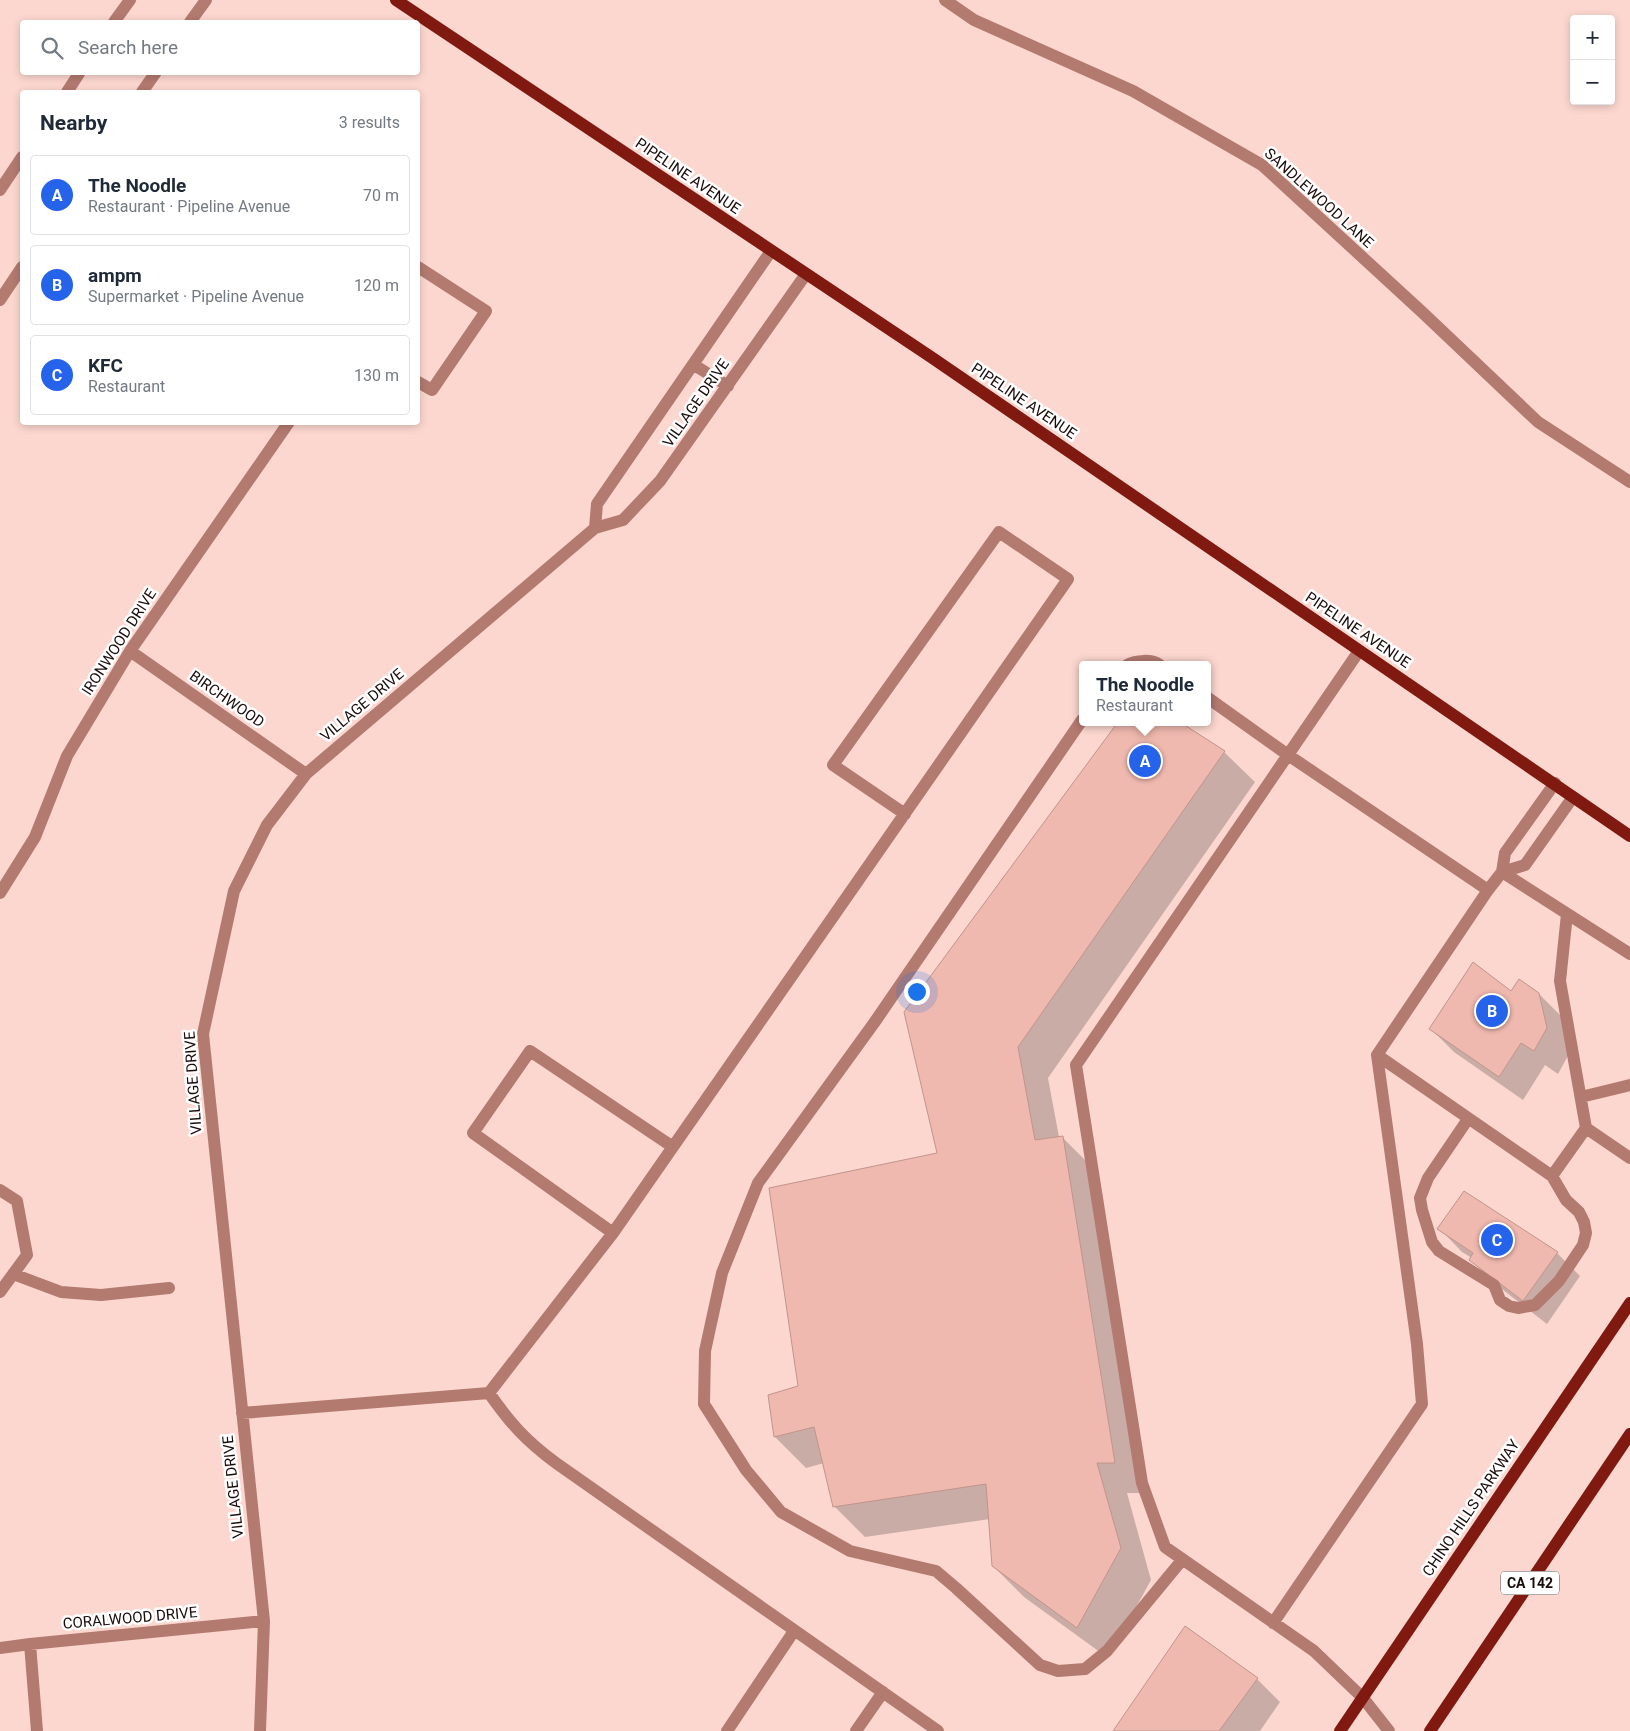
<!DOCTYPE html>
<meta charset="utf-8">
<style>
:root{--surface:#fff;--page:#f2f2f3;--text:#1f2937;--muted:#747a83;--line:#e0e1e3;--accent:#2563eb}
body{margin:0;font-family:Roboto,sans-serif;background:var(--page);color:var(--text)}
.controls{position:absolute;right:15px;top:15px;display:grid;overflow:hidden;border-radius:5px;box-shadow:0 2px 8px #0003}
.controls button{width:45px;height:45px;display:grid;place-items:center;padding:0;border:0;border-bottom:1px solid var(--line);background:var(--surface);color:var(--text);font:25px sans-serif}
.you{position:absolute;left:916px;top:991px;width:18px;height:18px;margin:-12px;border:4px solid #fff;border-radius:50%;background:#1a73e8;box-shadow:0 0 0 8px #1a73e833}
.badge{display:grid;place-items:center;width:32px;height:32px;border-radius:50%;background:var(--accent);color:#fff;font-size:16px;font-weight:700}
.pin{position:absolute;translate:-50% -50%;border:2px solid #fff;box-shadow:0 1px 5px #0006}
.popup{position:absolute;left:1079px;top:661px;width:132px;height:65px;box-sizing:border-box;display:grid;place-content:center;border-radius:5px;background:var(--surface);filter:drop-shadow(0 1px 4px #0005);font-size:16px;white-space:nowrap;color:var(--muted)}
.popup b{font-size:19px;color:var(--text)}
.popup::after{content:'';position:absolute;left:50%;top:100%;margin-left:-10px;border:10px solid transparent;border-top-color:var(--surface)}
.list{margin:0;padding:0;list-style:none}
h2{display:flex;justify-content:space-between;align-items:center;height:65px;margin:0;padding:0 20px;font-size:21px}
h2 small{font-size:16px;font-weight:400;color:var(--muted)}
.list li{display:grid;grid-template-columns:32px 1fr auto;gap:15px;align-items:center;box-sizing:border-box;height:80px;margin:0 10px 10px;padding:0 10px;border:1px solid var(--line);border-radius:5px}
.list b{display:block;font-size:19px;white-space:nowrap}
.list p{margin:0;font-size:16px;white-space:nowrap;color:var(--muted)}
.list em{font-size:16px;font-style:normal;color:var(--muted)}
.icon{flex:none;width:28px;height:28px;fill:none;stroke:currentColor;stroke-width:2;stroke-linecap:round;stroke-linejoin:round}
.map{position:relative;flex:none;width:1630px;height:1731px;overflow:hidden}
.search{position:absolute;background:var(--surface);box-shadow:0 2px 8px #0003;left:20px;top:20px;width:400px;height:55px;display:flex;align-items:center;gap:12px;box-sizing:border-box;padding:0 18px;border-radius:5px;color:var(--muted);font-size:19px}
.panel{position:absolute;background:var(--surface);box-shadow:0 2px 8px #0003;left:20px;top:90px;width:400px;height:335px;border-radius:5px}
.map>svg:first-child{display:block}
.shadow{fill:#0003}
.building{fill:#f0b9af;stroke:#c0948c}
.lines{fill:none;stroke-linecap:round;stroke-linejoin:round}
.minor{stroke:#b37a70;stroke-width:12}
.major{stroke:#80190f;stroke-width:12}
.labels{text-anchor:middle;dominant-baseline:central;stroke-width:5;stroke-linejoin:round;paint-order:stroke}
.shield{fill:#fff;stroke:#5f5554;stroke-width:1}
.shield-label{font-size:14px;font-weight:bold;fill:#1b0c0a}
.street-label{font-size:15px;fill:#1b0c0a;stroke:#fff}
</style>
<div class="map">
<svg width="1630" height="1731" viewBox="0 0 1630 1731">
<rect width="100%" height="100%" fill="#fcd7d0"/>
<!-- shadow -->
<path class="shadow" d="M1224,752L1255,782L1048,1078L1059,1137H1062L1093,1168L1145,1493H1127L1151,1580L1108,1658L1024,1597L993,1566L990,1519L865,1537L834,1506L824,1463L806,1468L775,1437L800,1387L939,1154Z
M1511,993L1539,994L1563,1018L1570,1052L1558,1074L1545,1065L1523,1100L1454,1052L1431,1029Z
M1439,1228L1557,1253L1580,1276L1547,1324L1494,1283L1471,1260L1472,1258L1462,1252Z
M1257,1679L1280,1702L1260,1731H1114Z"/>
<!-- building -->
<path class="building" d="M1118,722H1180L1225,751L1018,1047L1035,1140L1063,1136L1115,1463H1097L1121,1548L1077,1628L992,1566L986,1484L833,1507L814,1427L774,1437L768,1395L798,1386L769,1188L937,1153L904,1012Z
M1473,962L1511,991L1519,979L1539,993L1547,1028L1534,1051L1521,1043L1499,1077L1429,1029Z
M1464,1191L1558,1252L1523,1301L1469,1260L1473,1253L1437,1229Z
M1185,1626L1258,1678L1219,1731H1113Z"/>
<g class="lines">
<!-- minor -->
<path class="minor" d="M945,0L974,20L1133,91L1262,165L1422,312L1538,422L1630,482
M114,22L130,0
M190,22L206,0
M67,92L80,72
M142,92L156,72
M0,190L22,157
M418,267L486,311L432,390L418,382
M0,300L22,267
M694,365L728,386
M595,528L597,504L771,251
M130,651L306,774
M1359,651L1076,1065L1142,1483L1165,1547L1314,1651L1363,1698L1389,1731
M1127,665C1136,660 1152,659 1160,665
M1208,698L1288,755L1488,890L1377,1055L1417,1344L1422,1404L1273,1623
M1082,720L874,1023L758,1183L722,1273L705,1351L704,1404L746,1470L781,1512L850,1551L936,1571L956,1588L1040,1665L1058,1671L1085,1669L1107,1651L1182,1560
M1502,872L1630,954
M1502,872L1525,865L1573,797
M1488,890L1502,872L1505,853L1555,783
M0,893L35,837L67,756L130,651L289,422
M1567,914L1560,981L1586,1128
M1377,1055L1552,1176L1586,1128L1630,1158
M1581,1097L1630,1085
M1468,1119L1428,1178L1420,1198L1422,1210L1432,1242L1439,1251L1494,1285L1500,1300L1509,1306L1518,1308L1535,1305L1559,1281L1583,1245L1586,1233L1584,1222L1579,1212L1566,1200L1552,1176
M0,1190L17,1201L27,1255L0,1292
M613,1233L473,1133L530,1051L673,1147
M13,1274L61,1292L101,1295L169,1288
M489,1393C510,1423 526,1441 556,1463L938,1731
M242,1413L489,1393L613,1233L1068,579L999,532L833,765L905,814
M30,1644L37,1731
M0,1648L30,1644L264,1621
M260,1731L264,1621L203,1034L234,891L267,825L306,774L595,528L623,520L660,481L806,274
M727,1731L794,1631
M856,1731L883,1692"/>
<!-- major -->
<path class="major" d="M396,0L931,357L1630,836
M1340,1731L1630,1303
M1430,1731L1630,1434"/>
</g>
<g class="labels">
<!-- shield labels -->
<rect class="shield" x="1501" y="1571.5" width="58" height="23" rx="4"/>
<g class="shield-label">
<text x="1530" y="1583">CA 142</text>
</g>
<!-- street labels -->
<g class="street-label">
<text transform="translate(688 176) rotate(34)">PIPELINE AVENUE</text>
<text transform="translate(1319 198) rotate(42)">SANDLEWOOD LANE</text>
<text transform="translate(1024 401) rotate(34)">PIPELINE AVENUE</text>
<text transform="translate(696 403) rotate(-55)">VILLAGE DRIVE</text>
<text transform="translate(1358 630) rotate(34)">PIPELINE AVENUE</text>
<text transform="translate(119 642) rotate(-57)">IRONWOOD DRIVE</text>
<text transform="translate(227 699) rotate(35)">BIRCHWOOD</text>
<text transform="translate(362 705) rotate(-40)">VILLAGE DRIVE</text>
<text transform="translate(193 1083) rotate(-94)">VILLAGE DRIVE</text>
<text transform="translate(233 1487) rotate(-96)">VILLAGE DRIVE</text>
<text transform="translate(1471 1508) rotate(-56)">CHINO HILLS PARKWAY</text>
<text transform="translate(130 1618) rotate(-5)">CORALWOOD DRIVE</text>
</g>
</g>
</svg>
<div class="controls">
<button>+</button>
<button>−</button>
</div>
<div class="you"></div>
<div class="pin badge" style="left:1145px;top:761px">A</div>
<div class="popup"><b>The Noodle</b>Restaurant</div>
<div class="pin badge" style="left:1492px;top:1011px">B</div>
<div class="pin badge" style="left:1497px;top:1240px">C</div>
<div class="search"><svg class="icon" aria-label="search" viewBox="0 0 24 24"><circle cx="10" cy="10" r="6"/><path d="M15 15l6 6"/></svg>Search here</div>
<section class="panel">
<h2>Nearby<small>3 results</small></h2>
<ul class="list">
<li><span class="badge">A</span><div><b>The Noodle</b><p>Restaurant · Pipeline Avenue</p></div><em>70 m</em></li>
<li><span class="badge">B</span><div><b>ampm</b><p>Supermarket · Pipeline Avenue</p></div><em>120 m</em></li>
<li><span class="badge">C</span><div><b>KFC</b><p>Restaurant</p></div><em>130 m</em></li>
</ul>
</section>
</div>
